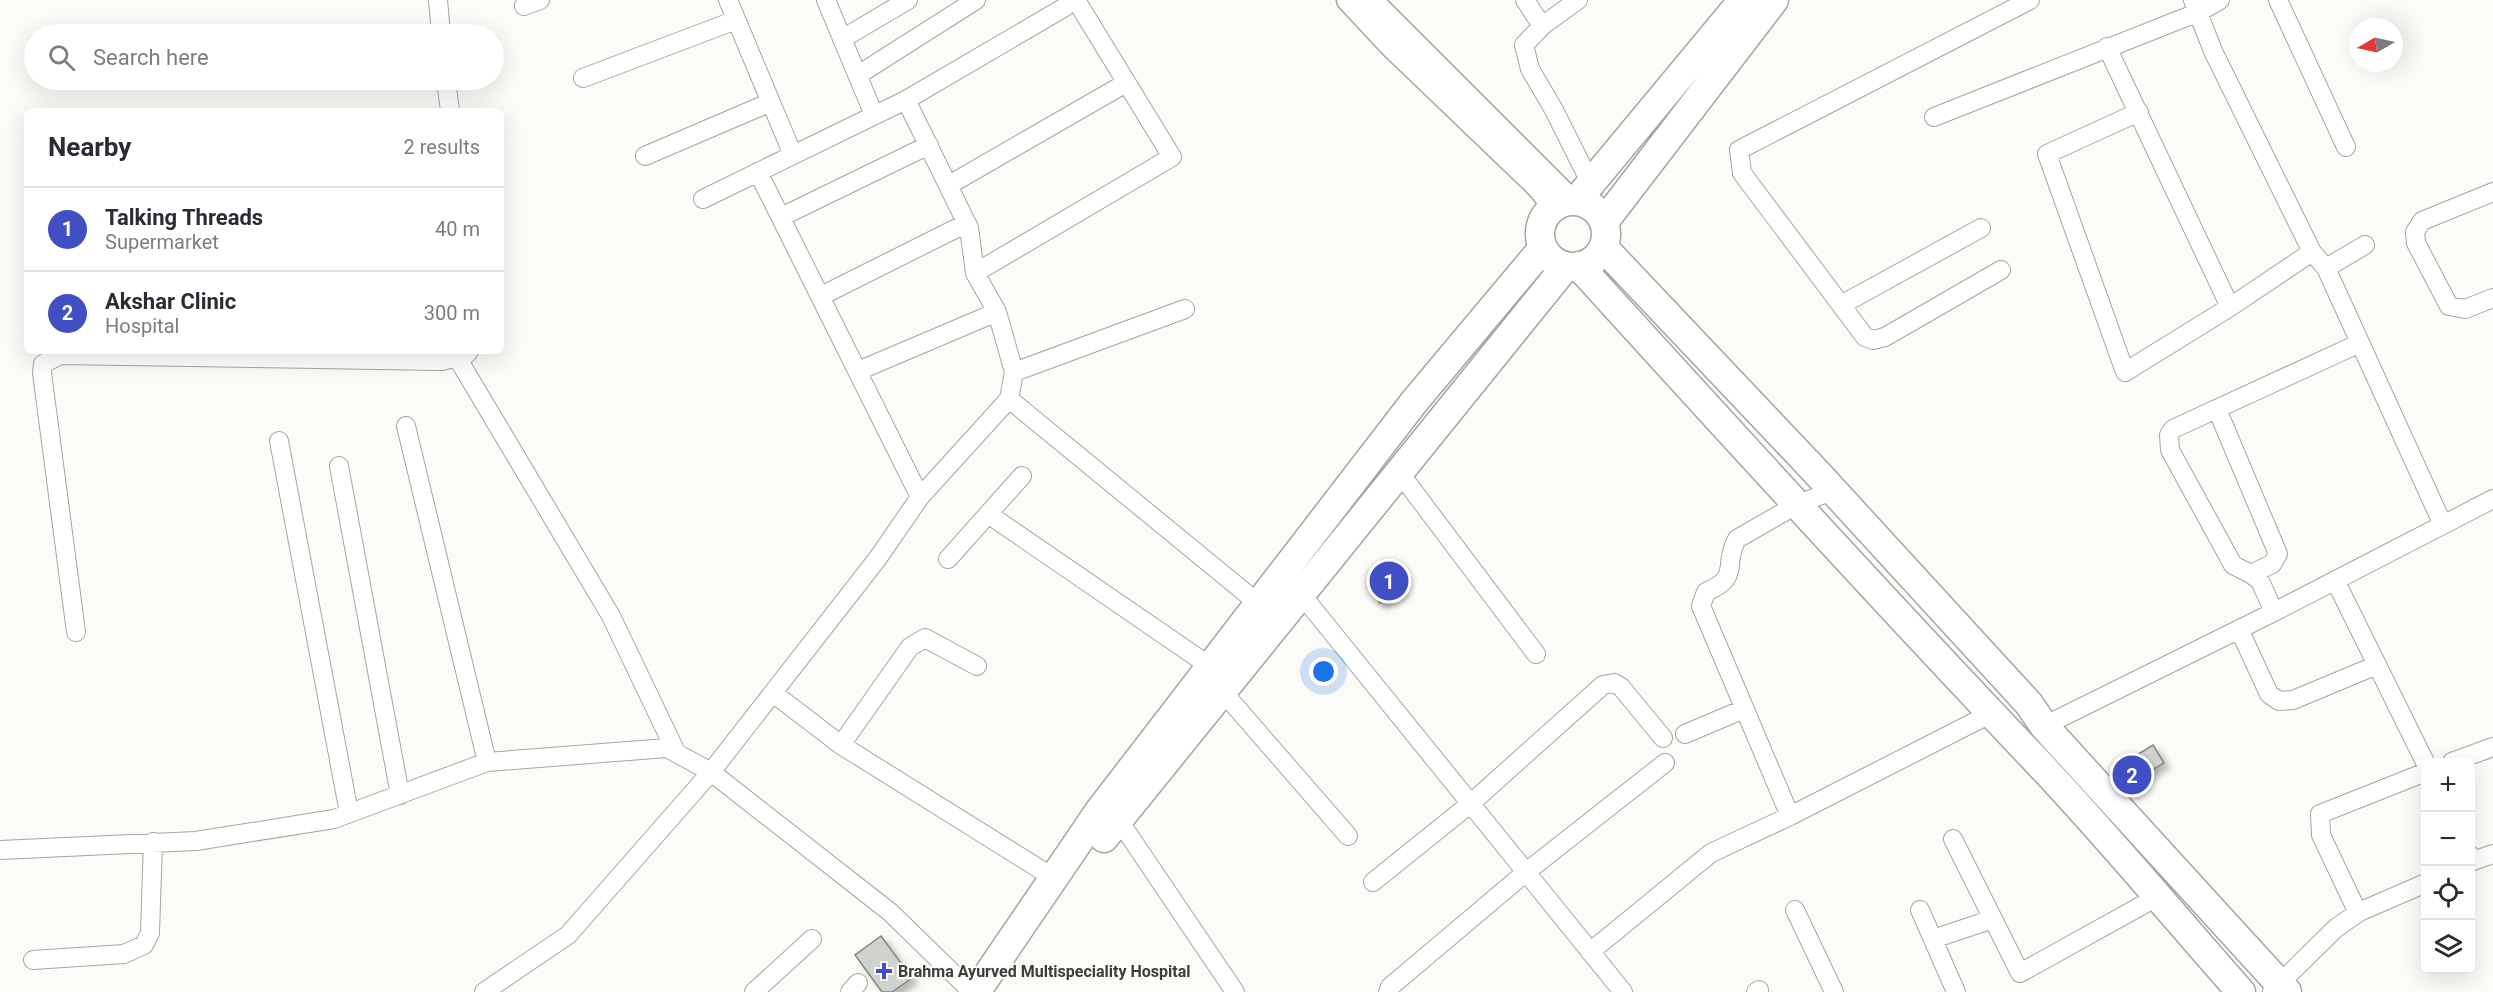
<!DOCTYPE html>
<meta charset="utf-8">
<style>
:root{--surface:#fff;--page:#f7f7f7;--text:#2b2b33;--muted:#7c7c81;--line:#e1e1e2;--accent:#4050c4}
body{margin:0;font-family:Roboto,sans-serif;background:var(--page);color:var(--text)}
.controls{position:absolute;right:18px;bottom:18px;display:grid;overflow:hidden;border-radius:9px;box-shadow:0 6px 24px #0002}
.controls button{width:54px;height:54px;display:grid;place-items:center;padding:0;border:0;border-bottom:2px solid var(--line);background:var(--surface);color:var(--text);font:30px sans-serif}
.compass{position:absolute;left:2349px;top:18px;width:54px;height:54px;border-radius:50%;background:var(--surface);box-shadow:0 6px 24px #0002;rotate:261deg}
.you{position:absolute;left:1324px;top:672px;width:21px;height:21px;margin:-15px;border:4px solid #fff;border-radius:50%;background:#1a73e8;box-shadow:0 0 0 9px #1a73e833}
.badge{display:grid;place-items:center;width:39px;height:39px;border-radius:50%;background:var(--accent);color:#fff;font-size:20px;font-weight:700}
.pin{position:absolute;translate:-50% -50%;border:3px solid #fff;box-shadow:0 2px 6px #0006}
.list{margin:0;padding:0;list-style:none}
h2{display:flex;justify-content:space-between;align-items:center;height:78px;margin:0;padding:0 24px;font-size:26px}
h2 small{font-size:20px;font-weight:400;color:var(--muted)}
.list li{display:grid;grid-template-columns:39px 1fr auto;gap:18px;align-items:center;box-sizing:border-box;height:84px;padding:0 24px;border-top:2px solid var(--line)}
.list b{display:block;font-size:22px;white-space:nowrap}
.list p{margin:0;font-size:20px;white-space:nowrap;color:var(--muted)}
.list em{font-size:20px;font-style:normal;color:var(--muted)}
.icon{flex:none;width:33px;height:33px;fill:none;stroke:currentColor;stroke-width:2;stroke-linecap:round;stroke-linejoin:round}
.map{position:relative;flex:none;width:2493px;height:992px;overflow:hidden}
.search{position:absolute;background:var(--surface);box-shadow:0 6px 24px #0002;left:24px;top:24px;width:480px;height:66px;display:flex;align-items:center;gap:15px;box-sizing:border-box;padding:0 21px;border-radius:33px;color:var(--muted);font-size:22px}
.panel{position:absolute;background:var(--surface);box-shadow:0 6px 24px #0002;left:24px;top:108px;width:480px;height:246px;border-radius:9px}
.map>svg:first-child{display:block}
.building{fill:#d0d2cd;stroke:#848681;stroke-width:1.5;filter:url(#shadow)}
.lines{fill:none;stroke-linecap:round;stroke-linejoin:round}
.minor-casing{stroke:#a4a6a1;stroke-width:20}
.tertiary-casing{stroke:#a4a6a1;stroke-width:25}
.primary-casing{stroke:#a4a6a1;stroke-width:31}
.minor{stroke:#fff;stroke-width:18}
.tertiary{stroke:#fff;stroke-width:22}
.primary{stroke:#fff;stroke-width:28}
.poi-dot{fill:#4050c4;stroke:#fbfcf7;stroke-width:2}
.labels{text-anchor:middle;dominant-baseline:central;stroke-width:4.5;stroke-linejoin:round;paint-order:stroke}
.poi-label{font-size:16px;font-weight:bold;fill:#3c3d3b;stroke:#fbfcf7;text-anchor:start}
</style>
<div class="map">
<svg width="2493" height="992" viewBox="0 0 2493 992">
<defs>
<filter id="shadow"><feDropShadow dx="5.5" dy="5.5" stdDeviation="3" flood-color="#0004"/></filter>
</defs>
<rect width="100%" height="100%" fill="#fbfcf7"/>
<!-- building -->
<path class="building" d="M1390,573L1401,589L1380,603L1372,590Z
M2153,745L2164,763L2123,788L2112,770Z
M881,936L912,978L892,992H882L855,955Z"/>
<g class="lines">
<defs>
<path id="minor" d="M438,0L441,34
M728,0L793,155
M826,0L874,115
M1525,0L1542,26
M1578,0L1542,26L1524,45L1530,69L1554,110L1591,184
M2193,0L2213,51L2312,252
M2278,0L2346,147
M524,6L540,0
M842,39L908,0
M2107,47L2230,307
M858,75L976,0
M583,78L736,20
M446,80L450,111
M906,100L969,228L975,273L997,312L1014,372L1009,399L1259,604
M2139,112L2047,154L2125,372L2230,307L2312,252L2326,268L2365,245
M1934,117L2199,12L2220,0
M645,156L771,102
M758,172L920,497
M949,185L1126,83
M2493,192L2422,221L2415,232L2416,243L2449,306L2465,309L2493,298
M703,199L906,100L1065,7L1072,0
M781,217L929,145
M2326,268L2443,525
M2001,270L1885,337L1873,340L1865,337L1742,173L1739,150L2030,0
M975,273L1172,157L1076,0
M821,296L967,223
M1841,305L1981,228
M458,359L611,616L676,752
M858,371L997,312
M1014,372L1185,309
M2217,409L2278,554L2272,564L2251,574
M406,426L487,762
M279,441L349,813
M339,466L400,795
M1399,472L1536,654
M988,514L1211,667
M948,559L1022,476
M2335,580L2426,764
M1301,594L1623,992
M2274,612L2260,581L2251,574L2233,565L2170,450L2169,435L2173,429L2360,343
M2239,629L2269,694L2279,701L2293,700L2377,665
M76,632L42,373L43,364L60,355L442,361L467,354L469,351
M1223,692L1348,836
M773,693L841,745L1054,878
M2044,726L2274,612L2493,499
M1685,734L1744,709
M841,745L910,647L925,638L977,666
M2452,762L2493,747
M1790,816L1701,606L1706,592C1742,576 1722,566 1737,539L1796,505L1834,490
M1118,819L1235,992
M1953,839L2020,973L2157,897
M0,850L196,841L334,819L487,762L667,748L711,772L890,912L972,992
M2470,855L2473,861L2493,854
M1373,882L1470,804L1603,685L1614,683L1621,687L1663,738
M1795,910L1834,992
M1920,910L1956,992
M2358,913L2321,835L2320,814L2426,772
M1933,939L1993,919
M1590,952L1711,853L1790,816L1990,714
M33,960L124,954L144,945L150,933L153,842
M2272,991L2336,928L2359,912L2426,883
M484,992L568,935L711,772L878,558L920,497L1009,399
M754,992L812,939
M850,992L858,983
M1388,992L1390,987L1525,873L1665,763
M1756,992L1759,990"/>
<path id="tertiary" d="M1348,0L1391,46L1539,188L1554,207
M1371,0L1571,200"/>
<path id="primary" d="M1577,200L1743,0
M1540 234a33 33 0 1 1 66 0a33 33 0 1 1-66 0Z
M1604,222L1774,0
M1604,248L1818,474L2029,704L2044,726L2287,992
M1579,266C1727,429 1876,592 2028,752C2102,829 2170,912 2241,992
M1104,838L1566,266
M976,992L1100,810L1414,402L1543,248"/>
</defs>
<!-- minor casing -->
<use href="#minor" class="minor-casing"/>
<!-- tertiary casing -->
<use href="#tertiary" class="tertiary-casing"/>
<!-- primary casing -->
<use href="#primary" class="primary-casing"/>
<!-- minor -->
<use href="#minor" class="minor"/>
<!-- tertiary -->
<use href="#tertiary" class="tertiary"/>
<!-- primary -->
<use href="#primary" class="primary"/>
</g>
<!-- markers -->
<path class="poi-dot" d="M881 962h6v6h6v6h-6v6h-6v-6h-6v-6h6z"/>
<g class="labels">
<!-- poi labels -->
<g class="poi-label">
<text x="898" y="971">Brahma Ayurved Multispeciality Hospital</text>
</g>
</g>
</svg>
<div class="controls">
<button>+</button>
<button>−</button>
<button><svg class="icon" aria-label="locate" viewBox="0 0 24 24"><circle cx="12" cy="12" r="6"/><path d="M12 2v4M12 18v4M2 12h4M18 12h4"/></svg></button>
<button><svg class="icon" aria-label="layers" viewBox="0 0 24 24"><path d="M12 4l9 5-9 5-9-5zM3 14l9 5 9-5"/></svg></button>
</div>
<svg class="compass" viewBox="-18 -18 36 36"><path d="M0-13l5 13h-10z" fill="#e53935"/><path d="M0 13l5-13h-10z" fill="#7c7c81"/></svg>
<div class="you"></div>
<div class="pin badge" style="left:1389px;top:581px">1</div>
<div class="pin badge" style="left:2132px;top:775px">2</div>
<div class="search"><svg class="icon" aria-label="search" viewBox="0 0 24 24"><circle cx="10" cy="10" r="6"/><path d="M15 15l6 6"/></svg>Search here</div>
<section class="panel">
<h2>Nearby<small>2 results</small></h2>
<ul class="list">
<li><span class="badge">1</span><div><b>Talking Threads</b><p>Supermarket</p></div><em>40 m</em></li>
<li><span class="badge">2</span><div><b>Akshar Clinic</b><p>Hospital</p></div><em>300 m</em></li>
</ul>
</section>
</div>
